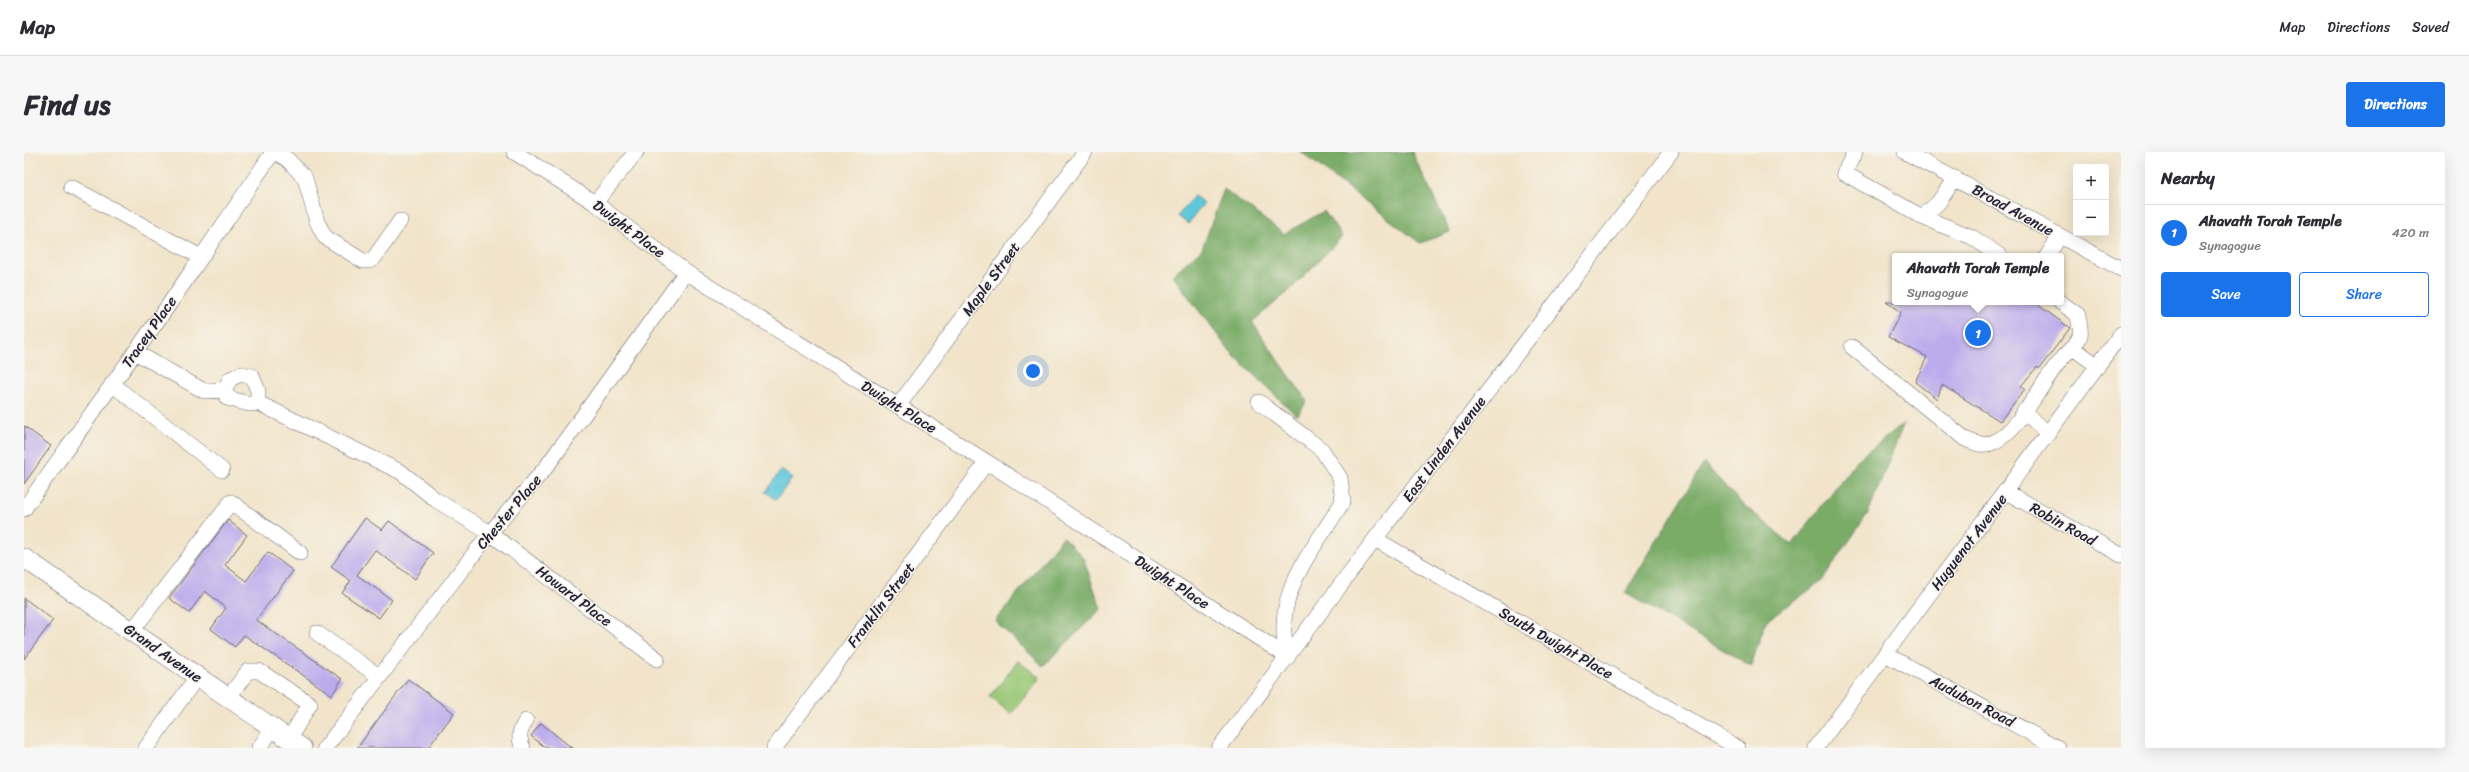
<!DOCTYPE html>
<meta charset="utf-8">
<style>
:root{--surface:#fff;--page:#f7f7f7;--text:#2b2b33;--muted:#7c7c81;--line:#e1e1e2;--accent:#1a73e8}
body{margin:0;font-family:Sriracha,sans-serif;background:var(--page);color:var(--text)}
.controls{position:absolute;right:12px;top:12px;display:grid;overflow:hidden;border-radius:4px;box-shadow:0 4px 16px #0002}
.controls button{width:36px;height:36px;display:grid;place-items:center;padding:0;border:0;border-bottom:1px solid var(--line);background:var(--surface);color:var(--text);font:20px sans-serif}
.you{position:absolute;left:1009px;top:219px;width:14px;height:14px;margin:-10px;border:3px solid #fff;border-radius:50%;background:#1a73e8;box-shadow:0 0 0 6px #1a73e833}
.badge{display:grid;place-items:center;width:26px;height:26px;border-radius:50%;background:var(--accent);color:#fff;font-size:13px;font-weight:700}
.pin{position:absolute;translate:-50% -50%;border:2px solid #fff;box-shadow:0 1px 4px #0006}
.popup{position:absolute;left:1868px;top:101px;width:172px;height:52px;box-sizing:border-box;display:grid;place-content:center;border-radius:4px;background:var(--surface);filter:drop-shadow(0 1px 3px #0005);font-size:13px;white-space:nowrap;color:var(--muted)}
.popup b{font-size:15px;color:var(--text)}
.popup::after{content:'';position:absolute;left:50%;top:100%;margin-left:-8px;border:8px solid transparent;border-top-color:var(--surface)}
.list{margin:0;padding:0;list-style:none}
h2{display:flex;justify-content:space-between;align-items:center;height:52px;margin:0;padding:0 16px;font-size:17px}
h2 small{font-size:13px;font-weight:400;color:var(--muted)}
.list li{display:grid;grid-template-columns:26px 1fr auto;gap:12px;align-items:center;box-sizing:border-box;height:56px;padding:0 16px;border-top:1px solid var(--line)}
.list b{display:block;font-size:15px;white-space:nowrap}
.list p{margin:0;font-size:13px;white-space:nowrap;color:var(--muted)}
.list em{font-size:13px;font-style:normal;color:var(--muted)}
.actions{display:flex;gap:8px;padding:12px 16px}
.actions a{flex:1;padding:9px 0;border:1px solid var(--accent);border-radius:4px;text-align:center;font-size:14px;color:var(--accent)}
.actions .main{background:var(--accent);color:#fff}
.map{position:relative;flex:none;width:2097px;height:596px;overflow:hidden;border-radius:4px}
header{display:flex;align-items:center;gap:24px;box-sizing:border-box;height:56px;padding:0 20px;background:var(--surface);border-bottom:1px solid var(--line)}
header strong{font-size:19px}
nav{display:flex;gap:22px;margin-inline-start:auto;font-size:14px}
.intro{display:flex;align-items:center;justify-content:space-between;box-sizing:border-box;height:96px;padding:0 24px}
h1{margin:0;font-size:28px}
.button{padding:10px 18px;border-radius:4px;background:var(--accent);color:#fff;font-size:14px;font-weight:700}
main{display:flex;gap:24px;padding:0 24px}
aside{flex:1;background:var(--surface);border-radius:4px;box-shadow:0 4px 16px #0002}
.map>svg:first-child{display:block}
.green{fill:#98c776;stroke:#5d7458}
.forest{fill:#7aac67;stroke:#4e6751}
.water{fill:#5fc8db;stroke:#40758b}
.building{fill:#bcabec}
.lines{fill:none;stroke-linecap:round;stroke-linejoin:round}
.minor-casing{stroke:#6a666d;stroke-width:16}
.major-casing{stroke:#6a666d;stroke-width:20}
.minor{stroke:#fff;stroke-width:15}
.major{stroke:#fff;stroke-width:19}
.labels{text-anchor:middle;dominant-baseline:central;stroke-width:3;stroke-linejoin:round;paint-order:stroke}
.street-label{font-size:15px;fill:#22223b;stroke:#f7f3e8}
</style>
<header>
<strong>Map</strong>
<nav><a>Map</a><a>Directions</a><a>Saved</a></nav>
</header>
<div class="intro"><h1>Find us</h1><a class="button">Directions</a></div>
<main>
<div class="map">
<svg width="2097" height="596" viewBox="0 0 2097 596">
<rect width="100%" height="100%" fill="#f7f3e8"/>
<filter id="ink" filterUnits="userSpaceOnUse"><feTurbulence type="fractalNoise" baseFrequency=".025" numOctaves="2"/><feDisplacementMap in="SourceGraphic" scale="8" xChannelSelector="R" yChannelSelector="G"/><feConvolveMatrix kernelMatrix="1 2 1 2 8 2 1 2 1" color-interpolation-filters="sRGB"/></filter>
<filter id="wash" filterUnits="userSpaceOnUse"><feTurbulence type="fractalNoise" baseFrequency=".012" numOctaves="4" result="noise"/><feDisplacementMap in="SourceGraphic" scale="16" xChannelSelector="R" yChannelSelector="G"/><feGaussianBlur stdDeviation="0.9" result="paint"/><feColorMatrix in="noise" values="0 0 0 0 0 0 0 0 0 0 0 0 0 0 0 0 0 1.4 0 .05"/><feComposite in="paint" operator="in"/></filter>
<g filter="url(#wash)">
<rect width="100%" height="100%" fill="#f1e4ca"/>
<!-- green -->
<path class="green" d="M994,509L1016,526L987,562L966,545Z"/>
<!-- forest -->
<path class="forest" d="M1277,0H1388L1426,80L1396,91Z
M1200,37L1260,82L1300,59L1318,85L1264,140L1228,170L1283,249L1273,264L1207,201L1148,123L1178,97Z
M1880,271L1844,361L1798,429L1742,469L1727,514L1601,441L1680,311L1715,349L1768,393L1832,309Z
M1039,385L1059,405L1077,457L1019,514L971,469Z"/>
<!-- water -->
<path class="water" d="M1170,44L1180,51L1164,72L1154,64Z
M757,318L768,326L752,348L741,340Z"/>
<g id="blocks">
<!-- building -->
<path class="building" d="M1862,150H2010L2046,176L2015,217L2013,215L1997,234L2001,237L1976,269L1918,233L1913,247L1891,230L1903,205L1864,185L1877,160Z
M0,274L27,294L0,332Z
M341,366L358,378L365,369L409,401L391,427L351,398L333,423L368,448L355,466L318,441L327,429L307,415Z
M204,368L223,383L201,413L222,429L244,400L269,419L232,468L318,527L308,543L220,483L211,495L187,477L202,456L181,439L165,461L145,446Z
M0,446L29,468L0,507Z
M384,527L430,561L404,596H333Z
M517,571L548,596H522L507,584Z"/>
</g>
</g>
<g filter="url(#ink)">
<use href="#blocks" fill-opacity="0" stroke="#6a666d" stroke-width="1"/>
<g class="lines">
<defs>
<path id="minor" d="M251,0L263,7L281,26L293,70L301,85L339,109H345L350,106L376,69
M490,0L571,51L662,120L963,310L1264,505
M1831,0L1820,21L1898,65L1948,85L1976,104
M1881,0L2097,117
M47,35L177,105
M571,51L612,0
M1898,65L1914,51L1931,26
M2023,104L2036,84
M1828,195L1941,287C1950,291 1960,295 1970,290C1998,276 2018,228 2039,205C2046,197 2052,194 2056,184C2058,178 2054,169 2054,163L2036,150
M2049,196L2074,214
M111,200L180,239L201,238
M88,232L198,318
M1235,250L1298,298L1316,326L1319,349C1289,400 1246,442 1264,505
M234,251V239L228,224L217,222L206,227L201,238L203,246L225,252L234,251L377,320L412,348L466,381L633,507
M874,254L1061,0
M2000,259L2024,282
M1982,340L2097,403
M0,357L146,151L249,0
M1351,387L1714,596
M108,479L207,350L276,401
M293,481L356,525
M1861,502L2034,596
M204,546L224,519H235L286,552L265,587
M122,596L173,525
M235,596L249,576
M301,596L466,381L523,314L662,120
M499,596C494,585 495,579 502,569
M750,596L963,310
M1195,596L1351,387L1647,0
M1792,596L2097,182"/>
<path id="major" d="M0,406L278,596"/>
</defs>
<!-- minor casing -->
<use href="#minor" class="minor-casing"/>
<!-- major casing -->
<use href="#major" class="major-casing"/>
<!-- minor -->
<use href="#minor" class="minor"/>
<!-- major -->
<use href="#major" class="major"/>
</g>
</g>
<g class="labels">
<!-- street labels -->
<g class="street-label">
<text transform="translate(1989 58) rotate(29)">Broad Avenue</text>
<text transform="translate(605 77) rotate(37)">Dwight Place</text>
<text transform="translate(967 127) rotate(-54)">Maple Street</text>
<text transform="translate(125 180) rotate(-55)">Tracey Place</text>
<text transform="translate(875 255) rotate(32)">Dwight Place</text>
<text transform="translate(1420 297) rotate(-53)">East Linden Avenue</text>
<text transform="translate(485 360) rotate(-50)">Chester Place</text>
<text transform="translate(2039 372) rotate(29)">Robin Road</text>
<text transform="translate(1945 390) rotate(-53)">Huguenot Avenue</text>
<text transform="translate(1148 430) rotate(33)">Dwight Place</text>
<text transform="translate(550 444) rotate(37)">Howard Place</text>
<text transform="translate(857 453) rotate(-53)">Franklin Street</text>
<text transform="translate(1532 491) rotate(30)">South Dwight Place</text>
<text transform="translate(139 501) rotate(35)">Grand Avenue</text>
<text transform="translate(1948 549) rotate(28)">Audubon Road</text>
</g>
</g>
</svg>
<div class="controls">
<button>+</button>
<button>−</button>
</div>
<div class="you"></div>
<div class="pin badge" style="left:1954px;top:181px">1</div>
<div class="popup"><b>Ahavath Torah Temple</b>Synagogue</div>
</div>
<aside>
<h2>Nearby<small></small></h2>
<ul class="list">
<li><span class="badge">1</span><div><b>Ahavath Torah Temple</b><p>Synagogue</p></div><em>420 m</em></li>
</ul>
<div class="actions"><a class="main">Save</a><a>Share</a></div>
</aside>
</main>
